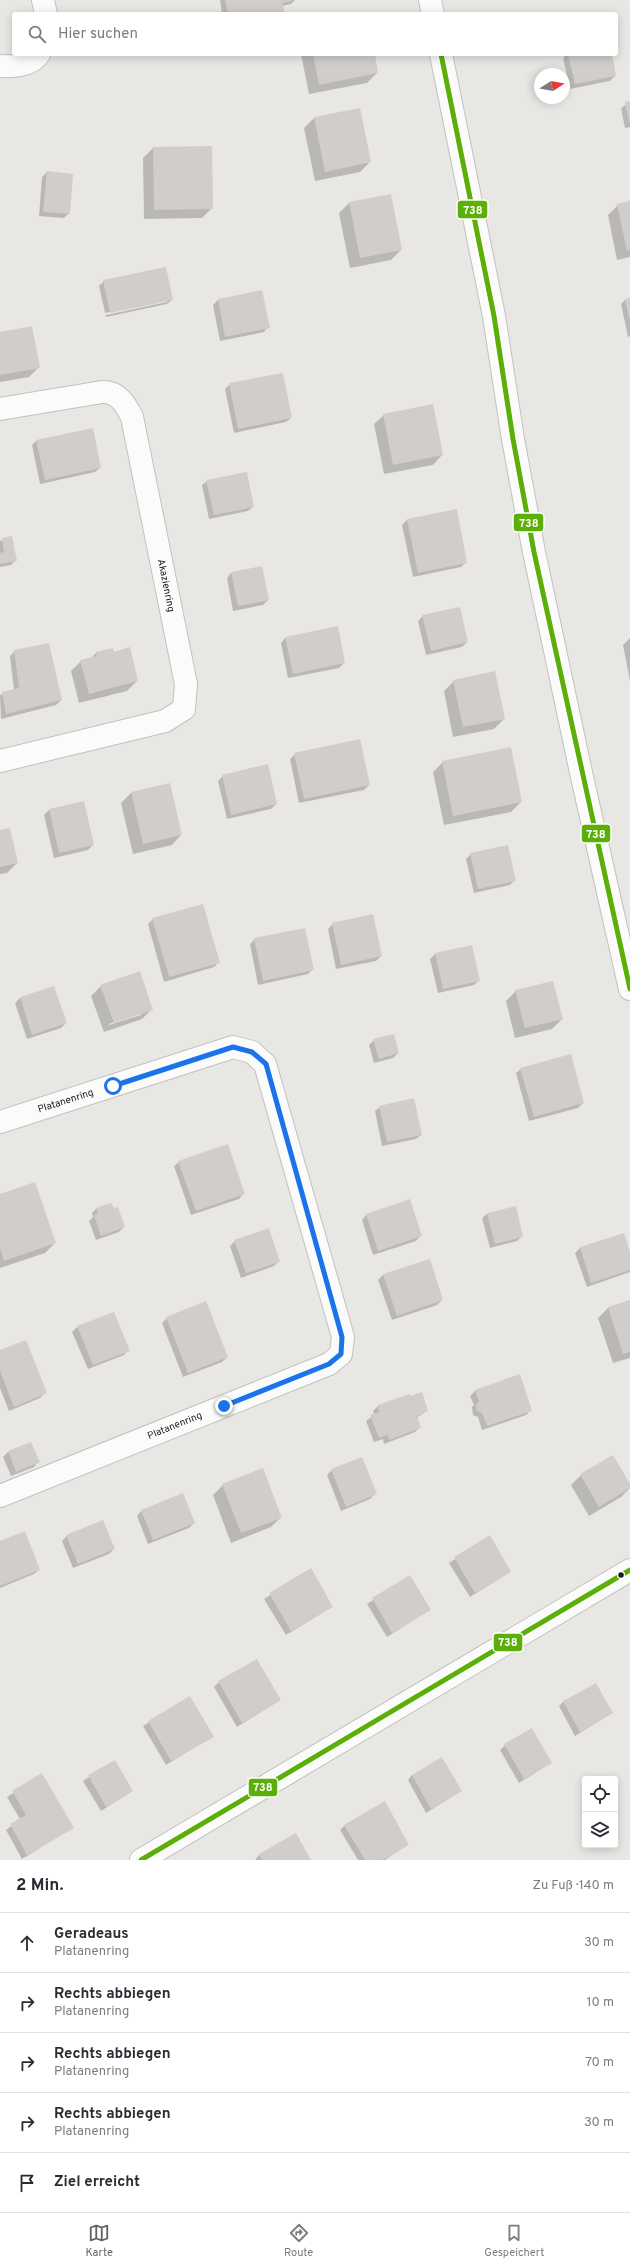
<!DOCTYPE html>
<html lang="de">
<meta charset="utf-8">
<style>
:root{--surface:#fff;--page:#f7f7f7;--text:#2b2b33;--muted:#7c7c81;--line:#e1e1e2;--accent:#636261}
body{margin:0;font-family:Overpass,sans-serif;background:var(--page);color:var(--text)}
.controls{position:absolute;right:12px;bottom:12px;display:grid;overflow:hidden;border-radius:4px;box-shadow:0 2px 10px #0003}
.controls button{width:36px;height:36px;display:grid;place-items:center;padding:0;border:0;border-bottom:1px solid var(--line);background:var(--surface);color:var(--text);font:20px sans-serif}
.compass{position:absolute;left:534px;top:68px;width:36px;height:36px;border-radius:50%;background:var(--surface);box-shadow:0 2px 10px #0003;rotate:79deg}
.stop{position:absolute;width:12px;height:12px;margin:-9px;border:3px solid #1a73e8;border-radius:50%;background:#fff}
.stop.end{background:#1a73e8;border-color:#fff;box-shadow:0 1px 4px #0008}
.list{margin:0;padding:0;list-style:none}
h2{display:flex;justify-content:space-between;align-items:center;height:52px;margin:0;padding:0 16px;font-size:17px}
h2 small{font-size:13px;font-weight:400;color:var(--muted)}
.list li{display:grid;grid-template-columns:26px 1fr auto;gap:12px;align-items:center;box-sizing:border-box;height:60px;padding:0 16px;border-top:1px solid var(--line)}
.list b{display:block;font-size:15px;white-space:nowrap}
.list p{margin:0;font-size:13px;white-space:nowrap;color:var(--muted)}
.list em{font-size:13px;font-style:normal;color:var(--muted)}
.icon{flex:none;width:22px;height:22px;fill:none;stroke:currentColor;stroke-width:2;stroke-linecap:round;stroke-linejoin:round}
.map{position:relative;flex:none;width:630px;height:1860px;overflow:hidden}
.search{position:absolute;background:var(--surface);box-shadow:0 2px 10px #0003;left:12px;right:12px;top:12px;height:44px;display:flex;align-items:center;gap:10px;box-sizing:border-box;padding:0 14px;border-radius:4px;color:var(--muted);font-size:15px}
.sheet{height:352px;background:var(--surface)}
nav{display:flex;justify-content:space-around;align-items:center;box-sizing:border-box;height:56px;border-top:1px solid var(--line);background:var(--surface);font-size:11px;color:var(--muted)}
nav a{display:grid;justify-items:center;gap:2px}
nav .on{color:var(--accent)}
.map>svg:first-child{display:block}
.shadow{fill:#0003;fill-rule:evenodd}
.building{fill:#d0cdcb}
.lines{fill:none;stroke-linecap:round;stroke-linejoin:round}
.minor-casing{stroke:#c2c1c0;stroke-width:24}
.tertiary-casing{stroke:#c2c1c0;stroke-width:24}
.minor{stroke:#fcfbfb;stroke-width:22}
.tertiary{stroke:#fcfbfb;stroke-width:22}
.bus-1-casing{stroke:#fff;stroke-width:8}
.bus-1{stroke:#5caf09;stroke-width:5}
.route{stroke:#1a73e8;stroke-width:5}
.bus-dot{fill:#1b1b1b;stroke:#fff;stroke-width:1.5}
.labels{text-anchor:middle;dominant-baseline:central;stroke-width:3;stroke-linejoin:round;paint-order:stroke}
.street-label{font-size:10px;fill:#1b1b1b;stroke:#fff}
.line-badge{stroke:#fff;stroke-width:1.5}
.badge-label{font-size:11px;text-anchor:middle;font-weight:bold;fill:#fff}
</style>
<div class="map">
<svg width="630" height="1860" viewBox="0 0 630 1860">
<rect width="100%" height="100%" fill="#e9e7e4"/>
<!-- shadow -->
<path class="shadow" d="M220,0H295L291,4L282,6L284,14H222Z
M154,54H168L154,56Z
M301,54H374L377,73L367,83L309,94Z
M567,54H611L615,76L610,81L570,89L563,58Z
M630,102V127L625,128L621,108Z
M314,118L370,162L360,172L315,181L304,128Z
M153,148L212,208L202,218L144,219L143,158Z
M47,172L69,213L64,218L39,216L42,177Z
M390,195L401,250L391,260L350,268L339,213L349,203Z
M630,202V257L617,260L608,215L618,205Z
M104,281L172,300L167,304L106,317L99,286ZM167,300V302L106,315L105,313Z
M626,299H630V336L628,337L621,304Z
M218,300L268,327L264,332L220,341L213,305Z
M0,333L39,367L29,377L0,382Z
M230,384L291,418L286,422L234,433L225,389Z
M384,415L442,455L433,465L384,474L374,424Z
M37,440L100,468L95,472L40,484L32,445Z
M207,481L253,507L248,511L209,519L202,485Z
M407,520L466,562L461,567L413,577L402,525Z
M11,537L16,560L11,565L0,567V541Z
M231,573L268,600L263,605L233,611L227,578Z
M423,616L467,642L462,647L426,655L418,621Z
M285,638L344,663L339,668L288,678L281,643Z
M630,638V681L623,645Z
M15,651L61,700L56,705L1,719L0,695L14,690L10,656Z
M96,653H113L137,681L127,691L79,703L71,671L81,661L91,658Z
M454,681L504,719L494,729L453,737L444,691Z
M295,754L369,785L364,790L299,803L290,759Z
M443,762L521,802L511,812L444,825L433,772Z
M223,776L276,804L271,809L227,819L218,781Z
M131,793L181,835L172,845L133,854L121,803Z
M83,802L93,845L88,850L54,858L44,815L49,810Z
M0,831L17,863L7,873L0,874Z
M471,854L515,880L510,885L474,893L466,859Z
M153,919L219,962L214,967L164,982L148,924Z
M333,924L381,956L376,961L336,969L328,929Z
M255,939L313,969L308,974L258,985L250,944Z
M435,954L479,980L474,985L438,993L430,959Z
M101,986L152,1009L142,1019L104,1032L91,996ZM141,1013V1015L109,1025V1024Z
M53,987L66,1023L61,1028L27,1039L15,1003L20,998Z
M516,991L562,1019L552,1029L515,1038L506,1001Z
M374,1040L398,1053L393,1058L374,1063L369,1045Z
M521,1069L583,1103L578,1108L529,1121L516,1073Z
M380,1107L421,1135L416,1139L382,1146L375,1111Z
M179,1162L243,1194L239,1199L191,1215L174,1166Z
M0,1195L55,1243L45,1253L0,1268Z
M97,1208L124,1227L119,1232L96,1240L89,1221L93,1217L92,1213Z
M487,1214L522,1236L517,1241L490,1248L482,1218Z
M366,1215L420,1236L416,1241L373,1255L362,1220Z
M623,1234L630,1256V1272L587,1287L575,1253L580,1248Z
M235,1241L279,1261L274,1266L241,1278L230,1246Z
M429,1260L442,1300L437,1305L392,1320L378,1280L383,1275Z
M630,1301V1358L613,1363L598,1318L608,1308Z
M114,1313L128,1350L124,1355L88,1369L72,1332L77,1327Z
M167,1318L227,1357L222,1362L183,1377L162,1323Z
M0,1351L45,1393L40,1398L9,1411L0,1388Z
M519,1375L531,1410L526,1415L482,1430L478,1417L473,1415L472,1407L474,1405L470,1396L475,1391Z
M409,1395L427,1411L416,1418L420,1427L415,1432L384,1444L383,1439L374,1442L366,1421L374,1415L373,1411L378,1406Z
M31,1443L38,1462L34,1467L11,1476L3,1457L8,1452Z
M332,1470L375,1494L370,1499L341,1511L327,1475Z
M581,1475L630,1486V1488L621,1497L589,1516L571,1485Z
M223,1485L281,1517L271,1527L231,1543L213,1495Z
M141,1511L194,1523L189,1528L148,1544L137,1516Z
M67,1536L114,1549L109,1554L73,1568L62,1541Z
M489,1537L510,1572L470,1597L449,1563Z
M0,1542L39,1570L34,1574L0,1588Z
M311,1570L332,1607L286,1635L264,1599Z
M410,1576L429,1610L387,1637L367,1604Z
M219,1682L280,1700L237,1727L214,1687Z
M190,1697L213,1736L166,1765L143,1726Z
M564,1701L612,1713L575,1736L559,1706Z
M505,1745L551,1763L519,1783L500,1750Z
M114,1761L132,1791L101,1811L83,1781Z
M42,1775L72,1828L22,1859L6,1830L20,1819L7,1797Z
M412,1775L461,1791L426,1813L408,1780Z
M345,1825L408,1844L385,1860H358L340,1830Z
M295,1834L310,1860H255L259,1855Z"/>
<!-- building -->
<path class="building" d="M225,0H292V1L282,3L285,14H228Z
M313,54H375L378,73L319,85Z
M568,54H612L616,76L575,84Z
M630,101V122H629L625,102Z
M360,108L371,162L325,172L314,117Z
M212,146L213,209L154,210L153,147Z
M47,171L73,174L70,214L43,212Z
M391,194L402,250L360,258L349,202Z
M630,201V250L627,251L617,204Z
M166,267L173,300L110,313L103,280Z
M262,290L270,328L225,337L218,299Z
M630,298V318H629L625,299Z
M32,326L40,368L0,375V332Z
M283,373L292,418L238,429L229,383Z
M433,404L443,455L393,465L383,414Z
M93,428L101,468L45,480L36,440Z
M247,472L254,507L214,515L206,480Z
M457,509L467,563L418,573L407,519Z
M12,536L17,561L0,564V553L4,552L2,538Z
M262,566L269,600L238,606L231,572Z
M460,607L468,642L431,651L422,615Z
M338,626L345,663L293,674L285,637Z
M49,643L62,700L6,714L2,692L19,688L14,650Z
M130,647L138,681L89,694L80,660L97,656L96,652L113,648L114,652Z
M495,671L505,719L463,727L453,680Z
M360,739L370,785L304,799L294,753Z
M511,747L522,802L453,816L442,761Z
M268,764L277,804L231,815L222,775Z
M170,783L182,835L143,844L131,792Z
M84,801L94,845L59,853L49,809Z
M10,828L18,863L0,867V830Z
M508,845L516,881L478,889L470,853Z
M203,904L220,963L169,977L152,918Z
M373,914L382,956L341,965L332,923Z
M305,928L314,970L263,981L254,938Z
M472,945L480,981L443,989L435,953Z
M140,971L153,1010L114,1023L100,985Z
M553,981L563,1019L525,1028L515,990Z
M54,986L67,1023L32,1035L20,997Z
M394,1034L399,1053L379,1059L373,1039Z
M571,1054L584,1103L534,1117L520,1068Z
M414,1098L422,1135L387,1142L379,1106Z
M228,1144L245,1194L196,1211L178,1161Z
M35,1182L56,1243L4,1261L0,1248V1194Z
M410,1199L422,1236L378,1251L366,1214Z
M111,1203L114,1208L118,1207L125,1227L101,1236L94,1215L98,1214L96,1208Z
M516,1206L523,1237L495,1244L487,1213Z
M269,1228L280,1262L246,1273L234,1240Z
M624,1233L630,1252V1270L591,1283L580,1247Z
M430,1259L443,1300L397,1316L383,1274Z
M630,1300V1352L623,1354L608,1307Z
M206,1301L228,1357L188,1373L166,1317Z
M114,1312L130,1351L93,1365L77,1326Z
M26,1340L47,1393L14,1407L0,1371V1350Z
M520,1374L532,1411L487,1426L482,1413L477,1411L476,1405L479,1401L475,1390Z
M422,1392L428,1411L417,1416L421,1428L389,1440L388,1435L379,1438L370,1415L379,1412L378,1405L409,1394L410,1396Z
M31,1442L40,1462L16,1472L8,1451Z
M613,1455L630,1484V1488L599,1507L580,1474Z
M362,1457L377,1494L346,1507L331,1469Z
M263,1468L282,1518L241,1533L222,1484Z
M183,1493L195,1523L153,1540L141,1510Z
M103,1520L115,1549L78,1564L66,1535Z
M25,1531L40,1570L0,1586V1541Z
M490,1535L511,1572L475,1593L454,1557Z
M311,1568L333,1607L291,1631L269,1593Z
M410,1575L431,1610L392,1633L372,1598Z
M257,1659L281,1700L242,1723L218,1681Z
M596,1683L613,1713L580,1732L563,1701Z
M190,1696L214,1737L171,1761L148,1721Z
M532,1728L552,1763L524,1779L504,1744Z
M442,1757L462,1791L431,1809L412,1775Z
M115,1760L133,1791L106,1807L88,1775Z
M42,1773L74,1828L27,1855L10,1824L26,1815L12,1791Z
M385,1801L409,1845L383,1860H365L344,1825Z
M296,1833L311,1860H262L259,1854Z"/>
<g class="lines">
<defs>
<g id="minor">
<path d="M43,0L46,14"/>
<path d="M0,66C12,67 32,66 39,54"/>
<path id="s1" d="M0,409L102,392C118,391 126,405 132,417L186,684L184,709L165,721L0,761"/>
<path id="s2" d="M0,1122L233,1047L252,1052L265,1064L343,1337L341,1354L329,1364L0,1496"/>
<path d="M141,1860L630,1570"/>
</g>
<path id="tertiary" d="M430,0L433,14
M441,54L494,316L513,439L534,552L582,777L630,989"/>
</defs>
<!-- minor casing -->
<use href="#minor" class="minor-casing"/>
<!-- tertiary casing -->
<use href="#tertiary" class="tertiary-casing"/>
<!-- minor -->
<use href="#minor" class="minor"/>
<!-- tertiary -->
<use href="#tertiary" class="tertiary"/>
<defs>
<path id="bus-1" d="M441,54L494,316L513,439L534,552L630,989
M141,1860L630,1570"/>
</defs>
<!-- bus-1 casing -->
<use href="#bus-1" class="bus-1-casing"/>
<!-- bus-1 -->
<use href="#bus-1" class="bus-1"/>
</g>
<g class="lines">
<!-- route -->
<path class="route" d="M113,1086L233,1047L252,1052L266,1064L342,1337L341,1354L329,1364L224,1406"/>
</g>
<!-- markers -->
<circle class="bus-dot" cx="621" cy="1575" r="3.5"/>
<g class="labels">
<!-- street labels -->
<g class="street-label">
<text stroke="none"><textPath href="#s1" startOffset="317">Akazienring</textPath></text>
<text stroke="none"><textPath href="#s2" startOffset="69">Platanenring</textPath></text>
<text transform="translate(175 1426) rotate(-22)">Platanenring</text>
</g>
</g>
<g class="line-badge">
<rect x="457" y="200" width="31" height="19" rx="4" fill="#5caf09"/>
<rect x="513" y="513" width="31" height="19" rx="4" fill="#5caf09"/>
<rect x="581" y="824" width="30" height="19" rx="4" fill="#5caf09"/>
<rect x="493" y="1633" width="30" height="19" rx="4" fill="#5caf09"/>
<rect x="248" y="1778" width="30" height="19" rx="4" fill="#5caf09"/>
</g>
<g class="badge-label">
<text x="473" y="214">738</text>
<text x="529" y="527">738</text>
<text x="596" y="838">738</text>
<text x="508" y="1646">738</text>
<text x="263" y="1791">738</text>
</g>
</svg>
<div class="controls">
<button><svg class="icon" aria-label="locate" viewBox="0 0 24 24"><circle cx="12" cy="12" r="6"/><path d="M12 2v4M12 18v4M2 12h4M18 12h4"/></svg></button>
<button><svg class="icon" aria-label="layers" viewBox="0 0 24 24"><path d="M12 4l9 5-9 5-9-5zM3 14l9 5 9-5"/></svg></button>
</div>
<svg class="compass" viewBox="-18 -18 36 36"><path d="M0-13l5 13h-10z" fill="#e53935"/><path d="M0 13l5-13h-10z" fill="#7c7c81"/></svg>
<div class="stop" style="left:113px;top:1086px"></div>
<div class="stop end" style="left:224px;top:1406px"></div>
<div class="search"><svg class="icon" aria-label="search" viewBox="0 0 24 24"><circle cx="10" cy="10" r="6"/><path d="M15 15l6 6"/></svg>Hier suchen</div>
</div>
<section class="sheet">
<h2>2 Min.<small>Zu Fuß · 140 m</small></h2>
<ul class="list">
<li><svg class="icon" aria-label="ahead" viewBox="0 0 24 24"><path d="M12 20V5M6 11l6-6 6 6"/></svg><div><b>Geradeaus</b><p>Platanenring</p></div><em>30 m</em></li>
<li><svg class="icon" aria-label="right" viewBox="0 0 24 24"><path d="M7 20v-9h11M14 6l5 5-5 5"/></svg><div><b>Rechts abbiegen</b><p>Platanenring</p></div><em>10 m</em></li>
<li><svg class="icon" aria-label="right" viewBox="0 0 24 24"><path d="M7 20v-9h11M14 6l5 5-5 5"/></svg><div><b>Rechts abbiegen</b><p>Platanenring</p></div><em>70 m</em></li>
<li><svg class="icon" aria-label="right" viewBox="0 0 24 24"><path d="M7 20v-9h11M14 6l5 5-5 5"/></svg><div><b>Rechts abbiegen</b><p>Platanenring</p></div><em>30 m</em></li>
<li><svg class="icon" aria-label="arrive" viewBox="0 0 24 24"><path d="M6 21V4h12l-3 4 3 4H6"/></svg><div><b>Ziel erreicht</b></div></li>
</ul>
</section>
<nav>
<a class="on"><svg class="icon" aria-label="map" viewBox="0 0 24 24"><path d="M3 6l6-2 6 2 6-2v14l-6 2-6-2-6 2zM9 4v14M15 6v14"/></svg>Karte</a>
<a><svg class="icon" aria-label="directions" viewBox="0 0 24 24"><path d="M12 3l9 9-9 9-9-9zM9 14v-3h6M13 9l2 2-2 2"/></svg>Route</a>
<a><svg class="icon" aria-label="saved" viewBox="0 0 24 24"><path d="M7 4h10v16l-5-4-5 4z"/></svg>Gespeichert</a>
</nav>
